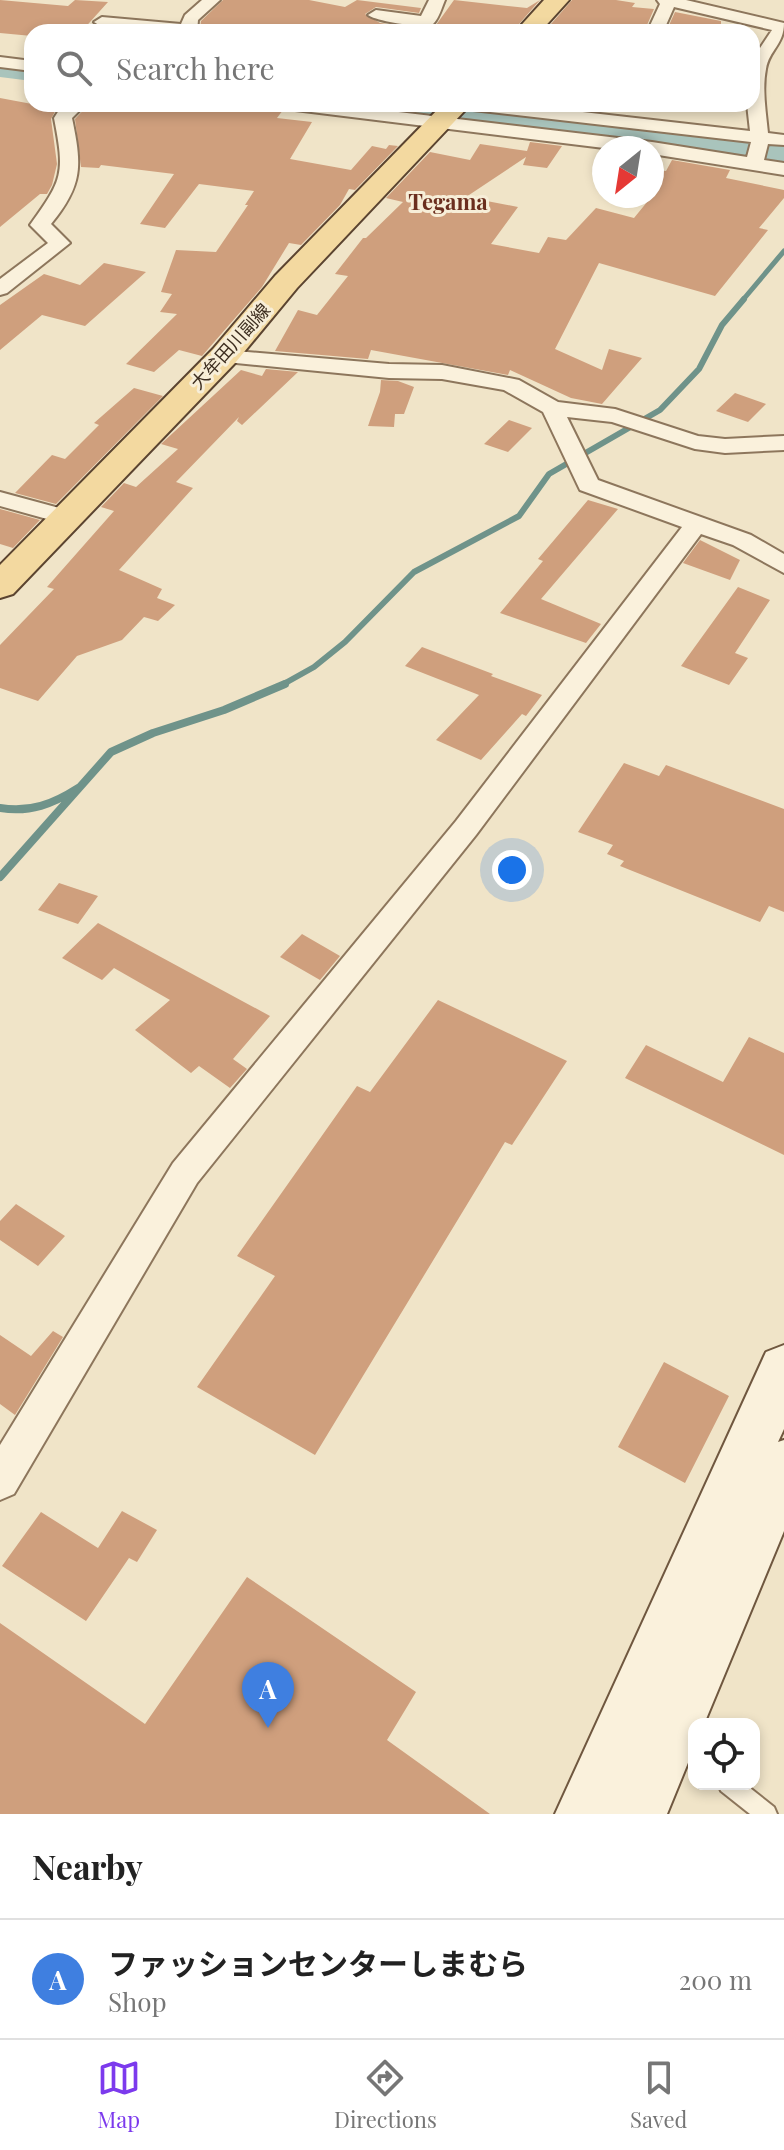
<!DOCTYPE html>
<meta charset="utf-8">
<style>
:root{--surface:#fff;--page:#f2f2f2;--text:#222;--muted:#767676;--line:#e0e0e0;--accent:#7c3aed}
body{margin:0;font-family:"Playfair Display","Noto Sans JP",serif;background:var(--page);color:var(--text)}
.controls{position:absolute;right:24px;bottom:24px;display:grid;overflow:hidden;border-radius:16px;box-shadow:0 4px 12px #0003}
.controls button{width:72px;height:72px;display:grid;place-items:center;padding:0;border:0;border-bottom:2px solid var(--line);background:var(--surface);color:var(--text);font:40px sans-serif}
.compass{position:absolute;left:592px;top:136px;width:72px;height:72px;border-radius:50%;background:var(--surface);box-shadow:0 4px 12px #0003;rotate:210deg}
.you{position:absolute;left:512px;top:870px;width:28px;height:28px;margin:-20px;border:6px solid #fff;border-radius:50%;background:#1a73e8;box-shadow:0 0 0 12px #1a73e833}
.badge{display:grid;place-items:center;width:52px;height:52px;border-radius:50%;background:var(--accent);color:#fff;font-size:26px;font-weight:700}
.pin{position:absolute;translate:-50% -66px;filter:drop-shadow(0 2px 4px #0008)}
.pin::after{content:'';position:absolute;top:42px;width:28px;height:24px;background:inherit;clip-path:polygon(0 0,100% 0,50% 100%)}
.list{margin:0;padding:0;list-style:none}
h2{display:flex;justify-content:space-between;align-items:center;height:104px;margin:0;padding:0 32px;font-size:34px}
h2 small{font-size:26px;font-weight:400;color:var(--muted)}
.list li{display:grid;grid-template-columns:52px 1fr auto;gap:24px;align-items:center;box-sizing:border-box;height:120px;padding:0 32px;border-top:2px solid var(--line)}
.list b{display:block;font-size:30px;white-space:nowrap}
.list p{margin:0;font-size:26px;white-space:nowrap;color:var(--muted)}
.list em{font-size:26px;font-style:normal;color:var(--muted)}
.icon{flex:none;width:44px;height:44px;fill:none;stroke:currentColor;stroke-width:2;stroke-linecap:round;stroke-linejoin:round}
.map{position:relative;flex:none;width:784px;height:1814px;overflow:hidden}
.search{position:absolute;background:var(--surface);box-shadow:0 4px 12px #0003;left:24px;right:24px;top:24px;height:88px;display:flex;align-items:center;gap:20px;box-sizing:border-box;padding:0 28px;border-radius:24px;color:var(--muted);font-size:30px}
.sheet{height:224px;background:var(--surface)}
nav{display:flex;justify-content:space-around;align-items:center;box-sizing:border-box;height:112px;border-top:2px solid var(--line);background:var(--surface);font-size:22px;color:var(--muted)}
nav a{display:grid;justify-items:center;gap:4px}
nav .on{color:var(--accent)}
.map>svg:first-child{display:block}
.lines{fill:none;stroke-linecap:round;stroke-linejoin:round}
.stream-far2{stroke:#6f938a;stroke-width:5}
.stream-far1{stroke:#6f938a;stroke-width:6}
.stream{stroke:#6f938a;stroke-width:8}
.river{fill:#a9c4bc;fill-rule:evenodd}
.building{fill:#cf9f7d}
.lane-casing{stroke:#8d765c;stroke-width:4}
.street-casing{stroke:#8d765c;stroke-width:4}
.secondary-casing{stroke:#6f573f;stroke-width:4}
.primary-casing{stroke:#5b4430;stroke-width:4}
.lane{fill:#faf1dc;fill-rule:evenodd}
.street{fill:#faf1dc;fill-rule:evenodd}
.secondary{fill:#faf1dc;fill-rule:evenodd}
.primary{fill:#f3d9a0;fill-rule:evenodd}
.labels{text-anchor:middle;dominant-baseline:central;stroke-width:6;stroke-linejoin:round;paint-order:stroke}
.far-street-label{font-size:18px;fill:#3d2e20;stroke:#f7eed8}
.far-quarter-label{font-size:22px;font-weight:bold;fill:#6b2e1e;stroke:#f7eed8}
</style>
<div class="map">
<svg width="784" height="1814" viewBox="0 0 784 1814">
<rect width="100%" height="100%" fill="#f0e4c8"/>
<g class="lines">
<!-- stream-far2 -->
<path class="stream-far2" d="M742,301L784,251"/>
<!-- stream-far1 -->
<path class="stream-far1" d="M280,686L314,667L345,642L414,572L519,516L549,474L660,410L699,369L722,325L744,299"/>
<!-- stream -->
<path class="stream" d="M0,808C30,813 53,804 78,788
M0,877L111,752L153,733L224,710L285,684"/>
<!-- river -->
<path class="river" d="M0,59L32,63V81L0,77Z
M364,104H467L784,144V162L517,127L379,113L369,110Z"/>
</g>
<!-- building -->
<path class="building" d="M0,0L68,6L75,0L108,2L81,32H32V36L0,33Z
M223,0H309L345,7L357,0L421,8L419,13L376,7L365,14L380,23L422,29L436,25L454,0L527,8L540,0L512,32H300L257,25L247,26L238,32L200,29L201,21Z
M572,0H616L635,3L632,7L654,9L644,32H544Z
M675,12L721,21V32H666Z
M0,98L32,104H59L51,119L57,164L52,185L47,194H40L0,227Z
M89,104H250L279,108L283,110L277,118L312,122L290,159L351,170L372,146L386,149L389,145L398,146L355,190L349,189L340,205L301,245L289,243L262,287L202,356L179,350L154,372L126,364L177,314L160,312L172,294L161,292L176,250L216,252L248,205H245L254,191L199,184L165,228L140,224L174,174L101,165L99,168L81,167L75,119Z
M530,142L562,146L547,168L523,165L526,157L466,197L518,207L491,244L539,253L548,237L566,240L596,208L634,218L652,196V181L658,170L666,171L672,160L730,170L726,178L784,190V198L759,228L768,230L715,296L599,263L555,349L602,370L609,349L642,358L602,404L571,398L510,370L508,375L371,350L368,359L275,351L298,310L317,315L348,276L335,274L363,238H366L403,202L386,198L430,152L470,160L480,144L527,151Z
M104,263L146,272L85,326L42,315L0,350V305L44,274L80,285Z
M266,369L298,372L242,425L237,421L239,417L176,482L193,488L119,570L162,589L157,598L175,605L158,621L144,617L122,640L77,656L38,701L0,688V645L54,589L47,587L114,511L101,507L124,483L136,487L178,449L161,444L241,370L262,376Z
M381,380L398,381L414,387L404,414H395L394,427L368,426L380,392Z
M134,388L163,396L56,504L15,493L52,455L65,459L99,425L94,423Z
M735,393L766,404L748,422L716,411Z
M509,420L532,428L508,452L484,444Z
M588,500L618,509L541,599L601,624L586,643L500,613L543,561L538,559Z
M0,509L40,520L13,548L0,544Z
M700,540L740,560L730,580L683,563Z
M738,587L770,600L735,653L748,658L729,685L681,666Z
M422,647L493,674L491,676L542,695L526,716L522,714L481,760L436,740L479,695L405,666Z
M624,763L659,776L666,765L784,809V912L769,906L760,922L620,866L624,861L607,854L613,845L578,832Z
M59,883L98,896L78,924L38,910Z
M98,923L270,1016L233,1059L247,1069L230,1088L199,1066L191,1073L135,1030L170,1000L114,968L102,980L62,958Z
M302,934L340,956L320,980L280,957Z
M438,1000L567,1061L512,1145L505,1142L315,1455L197,1387L275,1276L237,1256L357,1086L370,1092Z
M749,1037L784,1053V1155L625,1078L646,1045L723,1082Z
M16,1204L65,1236L38,1266L0,1240V1221Z
M53,1331L63,1337L15,1415L0,1404V1335L31,1356Z
M664,1362L729,1396L685,1483L618,1447Z
M122,1511L157,1530L137,1562L129,1558L86,1621L2,1566L41,1512L98,1548Z
M247,1577L416,1692L387,1740L490,1814H0V1623L145,1724Z"/>
<g class="lines">
<defs>
<path id="lane" d="M718,1784H745L774,1807L777,1814H750L721,1791Z"/>
<path id="street" d="M202,0H220L198,20L197,32L102,27L94,22L102,17L181,24L185,15Z
M429,0H445C442,7 439,18 434,23C428,30 375,21 368,15L376,10L421,16Z
M657,0H686L784,23C784,45 769,50 766,69C762,89 766,112 768,133L784,135V145L768,144L764,160L784,163V175L652,154V148H604L287,109L278,104H331L652,142L747,157L751,142L464,109L455,104H512L750,131L747,104H752V60L772,30L674,7L663,32H647L660,4Z
M0,57L32,61V71L0,67Z
M63,104H86L72,118C82,166 83,185 51,224L70,243L7,293L0,295V279L48,243L30,225C63,179 65,174 54,118Z
M224,350L389,364L442,365L519,380L558,402L615,409L698,436L725,439L784,436V450L725,453L695,449L612,422L567,417L598,480L751,535L784,554V573L733,545L701,534L476,835L197,1183L14,1494L0,1500V1445L173,1163L456,821L682,527L580,490L543,412L504,390L442,379L389,378L216,361L213,356L216,351Z
M0,492L74,512L77,517L74,522L65,524L0,506Z"/>
<path id="secondary" d="M784,1345V1429L778,1442L784,1440V1531L704,1724H694V1748L667,1814H555L766,1352Z"/>
<path id="primary" d="M544,0H569L540,32H515Z
M443,104H471L297,288L235,363L13,594L0,598V565L213,349L275,276Z"/>
</defs>
<!-- lane casing -->
<use href="#lane" class="lane-casing"/>
<!-- street casing -->
<use href="#street" class="street-casing"/>
<!-- secondary casing -->
<use href="#secondary" class="secondary-casing"/>
<!-- primary casing -->
<use href="#primary" class="primary-casing"/>
<!-- lane -->
<use href="#lane" class="lane"/>
<!-- street -->
<use href="#street" class="street"/>
<!-- secondary -->
<use href="#secondary" class="secondary"/>
<!-- primary -->
<use href="#primary" class="primary"/>
</g>
<g class="labels">
<!-- far-street labels -->
<g class="far-street-label">
<text transform="translate(230 346) rotate(-48)">大牟田川副線</text>
</g>
<!-- far-quarter labels -->
<g class="far-quarter-label">
<text x="448" y="201">Tegama</text>
</g>
</g>
</svg>
<div class="controls">
<button><svg class="icon" aria-label="locate" viewBox="0 0 24 24"><circle cx="12" cy="12" r="6"/><path d="M12 2v4M12 18v4M2 12h4M18 12h4"/></svg></button>
</div>
<svg class="compass" viewBox="-18 -18 36 36"><path d="M0-13l5 13h-10z" fill="#e53935"/><path d="M0 13l5-13h-10z" fill="#767676"/></svg>
<div class="you"></div>
<div class="pin badge" style="left:268px;top:1728px;background:#3f7fe0">A</div>
<div class="search"><svg class="icon" aria-label="search" viewBox="0 0 24 24"><circle cx="10" cy="10" r="6"/><path d="M15 15l6 6"/></svg>Search here</div>
</div>
<section class="sheet">
<h2>Nearby<small></small></h2>
<ul class="list">
<li><span class="badge" style="background:#3f7fe0">A</span><div><b>ファッションセンターしまむら</b><p>Shop</p></div><em>200 m</em></li>
</ul>
</section>
<nav>
<a class="on"><svg class="icon" aria-label="map" viewBox="0 0 24 24"><path d="M3 6l6-2 6 2 6-2v14l-6 2-6-2-6 2zM9 4v14M15 6v14"/></svg>Map</a>
<a><svg class="icon" aria-label="directions" viewBox="0 0 24 24"><path d="M12 3l9 9-9 9-9-9zM9 14v-3h6M13 9l2 2-2 2"/></svg>Directions</a>
<a><svg class="icon" aria-label="saved" viewBox="0 0 24 24"><path d="M7 4h10v16l-5-4-5 4z"/></svg>Saved</a>
</nav>
